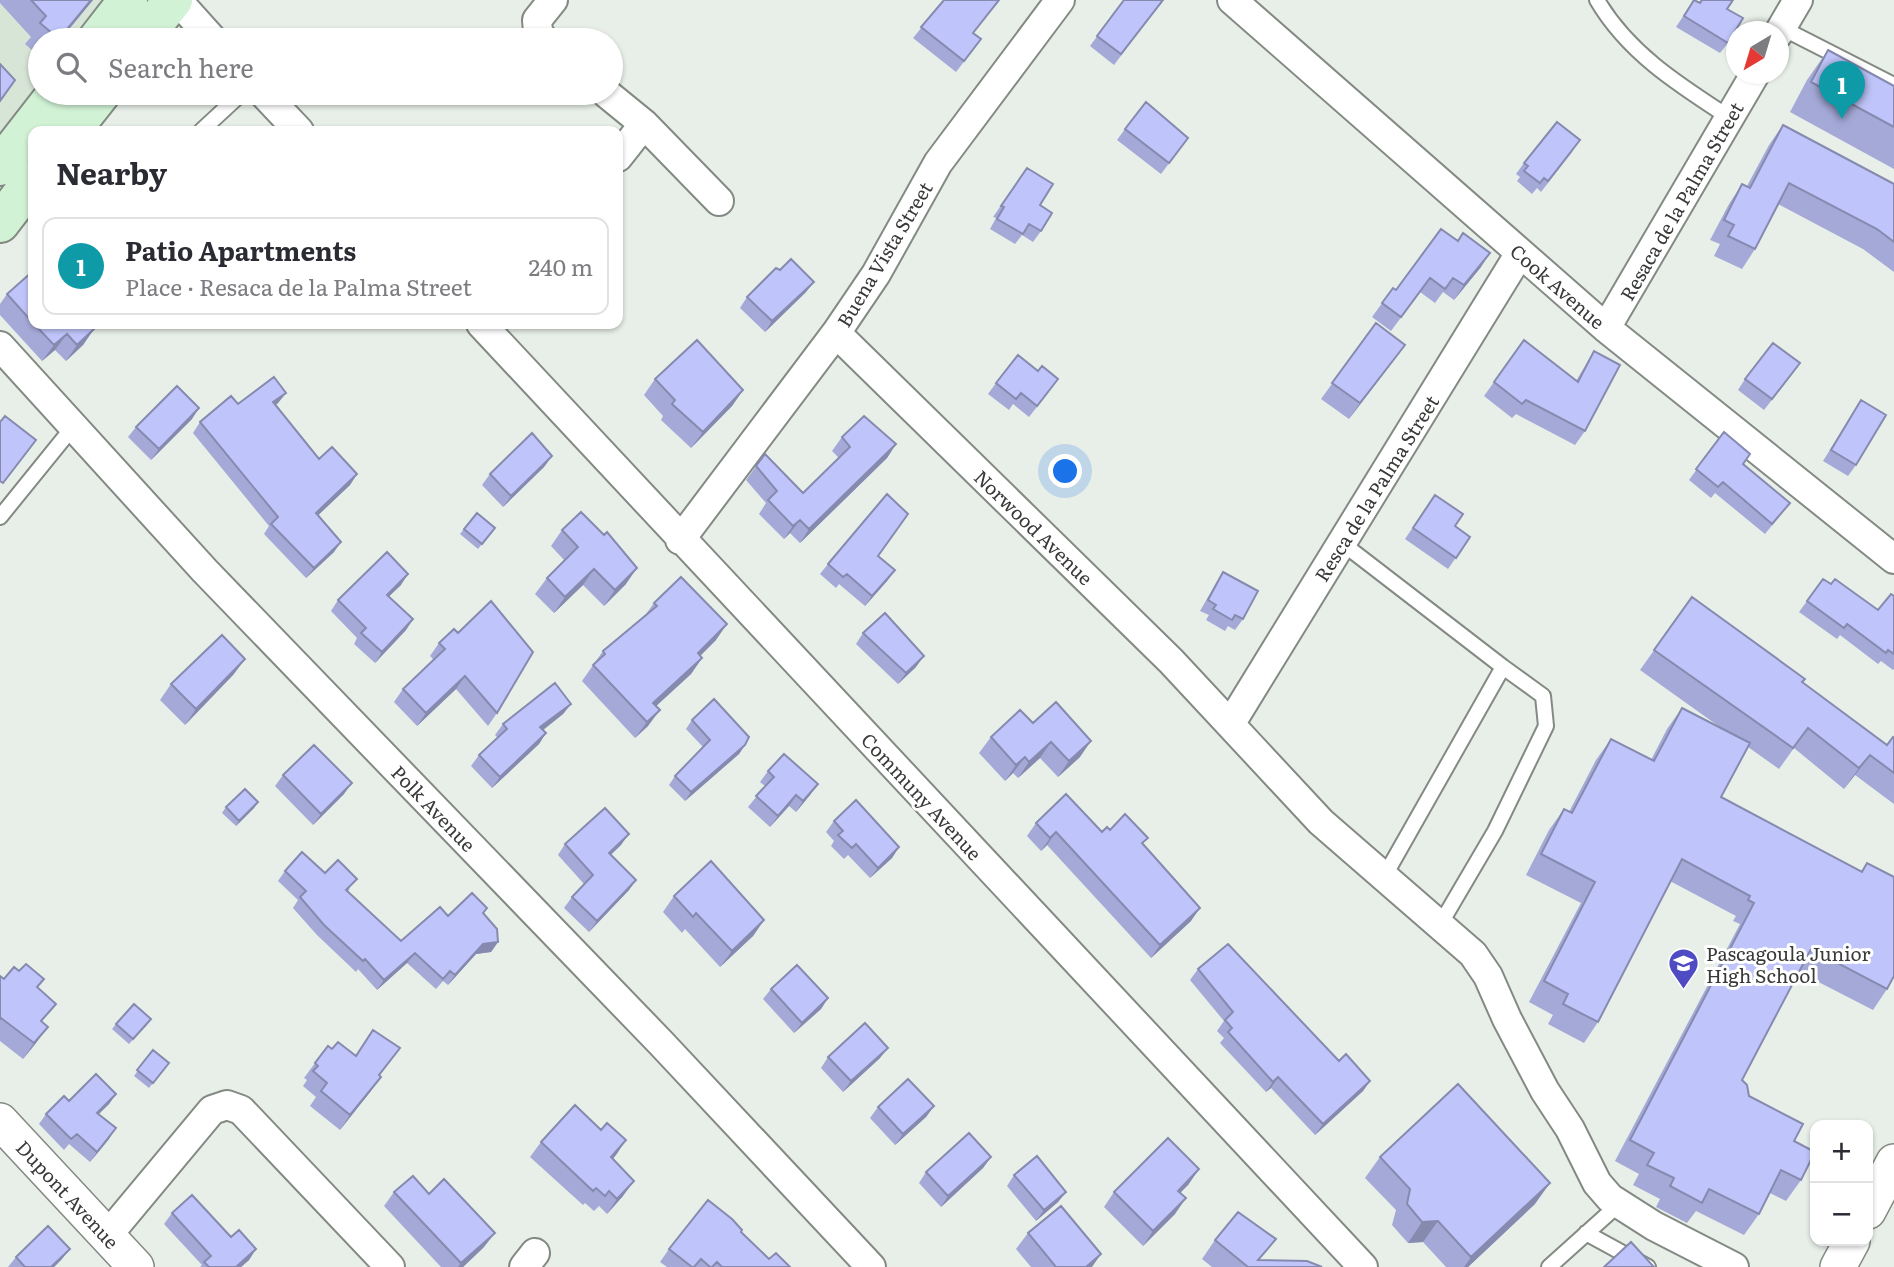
<!DOCTYPE html>
<meta charset="utf-8">
<style>
:root{--surface:#fff;--page:#f2f2f3;--text:#2b2b33;--muted:#7c7c81;--line:#e1e1e2;--accent:#4f4bc2}
body{margin:0;font-family:Literata,serif;background:var(--page);color:var(--text)}
.controls{position:absolute;right:21px;bottom:21px;display:grid;overflow:hidden;border-radius:14px;box-shadow:0 2px 5px #0004}
.controls button{width:63px;height:63px;display:grid;place-items:center;padding:0;border:0;border-bottom:2px solid var(--line);background:var(--surface);color:var(--text);font:35px sans-serif}
.compass{position:absolute;left:1726px;top:21px;width:63px;height:63px;border-radius:50%;background:var(--surface);box-shadow:0 2px 5px #0004;rotate:218deg}
.you{position:absolute;left:1066px;top:472px;width:24px;height:24px;margin:-18px;border:5px solid #fff;border-radius:50%;background:#1a73e8;box-shadow:0 0 0 10px #1a73e833}
.badge{display:grid;place-items:center;width:46px;height:46px;border-radius:50%;background:var(--accent);color:#fff;font-size:23px;font-weight:700}
.pin{position:absolute;translate:-50% -58px;filter:drop-shadow(0 2px 4px #0008)}
.pin::after{content:'';position:absolute;top:37px;width:24px;height:21px;background:inherit;clip-path:polygon(0 0,100% 0,50% 100%)}
.list{margin:0;padding:0;list-style:none}
h2{display:flex;justify-content:space-between;align-items:center;height:91px;margin:0;padding:0 28px;font-size:30px}
h2 small{font-size:23px;font-weight:400;color:var(--muted)}
.list li{display:grid;grid-template-columns:46px 1fr auto;gap:21px;align-items:center;box-sizing:border-box;height:98px;margin:0 14px 14px;padding:0 14px;border:2px solid var(--line);border-radius:14px}
.list b{display:block;font-size:26px;white-space:nowrap}
.list p{margin:0;font-size:23px;white-space:nowrap;color:var(--muted)}
.list em{font-size:23px;font-style:normal;color:var(--muted)}
.icon{flex:none;width:38px;height:38px;fill:none;stroke:currentColor;stroke-width:2;stroke-linecap:round;stroke-linejoin:round}
.map{position:relative;flex:none;width:1894px;height:1267px;overflow:hidden}
.search{position:absolute;background:var(--surface);box-shadow:0 2px 5px #0004;left:28px;top:28px;width:595px;height:77px;display:flex;align-items:center;gap:18px;box-sizing:border-box;padding:0 24px;border-radius:38px;color:var(--muted);font-size:26px}
.panel{position:absolute;background:var(--surface);box-shadow:0 2px 5px #0004;left:28px;top:126px;width:595px;height:203px;border-radius:14px}
.map>svg:first-child{display:block}
.built{fill:#d7e5d7}
.lines{fill:none;stroke-linecap:round;stroke-linejoin:round}
.service-casing{stroke:#838a83;stroke-width:18}
.minor-casing{stroke:#838a83;stroke-width:32}
.tertiary-casing{stroke:#838a83;stroke-width:38}
.secondary-casing{stroke:#838a83;stroke-width:42}
.service{stroke:#fff;stroke-width:14}
.minor{stroke:#fff;stroke-width:28}
.tertiary{stroke:#fff;stroke-width:35}
.secondary{stroke:#d1f2d5;stroke-width:38}
.wall{fill:#a4a9d7}
.shaded-wall{fill:#868aaf}
.building{fill:#bfc5fa;stroke:#868aaf;stroke-width:2}
.labels{text-anchor:middle;dominant-baseline:central;stroke-width:6;stroke-linejoin:round;paint-order:stroke}
.street-label{font-size:19px;fill:#373a37;stroke:#fff}
.poi-label{font-size:19px;fill:#373a37;stroke:#fff;text-anchor:start}
</style>
<div class="map">
<svg width="1894" height="1267" viewBox="0 0 1894 1267">
<rect width="100%" height="100%" fill="#e8efe8"/>
<!-- built -->
<path class="built" d="M0,0H108L77,40H40V89L0,141Z"/>
<g class="lines">
<defs>
<path id="service" d="M1597,0C1628,53 1679,85 1730,118
M1782,28L1894,85
M201,131L242,93
M0,517L73,427
M1342,543L1503,667L1384,877
M1441,923L1495,831L1546,726L1543,696L1503,667
M1586,1233L1648,1267
M1549,1267L1619,1204"/>
<path id="minor" d="M177,0L213,40
M1232,0L1606,328L1894,559
M1778,34L1798,0
M544,40L538,32L537,20L553,0
M263,93L299,131
M606,93L644,124L719,201
M618,157L644,124
M481,324L1363,1267
M1606,328L1755,74
M836,333L1171,661L1321,822L1473,954L1488,976L1507,1019L1545,1091L1570,1129L1597,1183L1610,1198L1654,1226L1734,1267
M0,346L205,571L661,1043L871,1267
M680,540L836,333L876,274L938,163L1060,0
M1231,723L1520,253
M107,1236L212,1110L227,1105L241,1110L390,1267
M524,1267L535,1253"/>
<path id="tertiary" d="M0,1121L136,1267
M1868,1211L1894,1162
M1838,1267L1852,1241"/>
<path id="secondary" d="M97,40L128,0
M141,40L173,0
M71,131L101,93
M0,166L57,93
M0,223L33,180"/>
</defs>
<!-- service casing -->
<use href="#service" class="service-casing"/>
<!-- minor casing -->
<use href="#minor" class="minor-casing"/>
<!-- tertiary casing -->
<use href="#tertiary" class="tertiary-casing"/>
<!-- secondary casing -->
<use href="#secondary" class="secondary-casing"/>
<!-- service -->
<use href="#service" class="service"/>
<!-- minor -->
<use href="#minor" class="minor"/>
<!-- tertiary -->
<use href="#tertiary" class="tertiary"/>
<!-- secondary -->
<use href="#secondary" class="secondary"/>
</g>
<!-- wall -->
<path class="wall" d="M0,0H93L60,40H40V57L25,44L31,37L0,3Z
M944,0H1000L973,33V50L956,72L913,38Z
M1124,0H1163L1114,65L1090,46Z
M1694,0L1699,2L1701,0H1733L1727,9L1728,43L1720,53L1676,27Z
M1828,50L1894,86V169L1790,112L1807,80Z
M1783,125L1894,184V272L1863,249L1778,204L1755,249L1742,269L1714,256L1720,244L1710,240L1729,204L1742,184L1747,186L1769,145Z
M1125,129L1188,138L1161,174L1117,140Z
M1573,151L1541,192L1537,188L1532,194L1517,181L1520,177L1516,174L1524,163Z
M1027,168L1040,205L1041,231L1033,242L1022,235L1015,244L990,229L996,218L993,217Z
M1441,229L1481,267L1454,300L1443,292L1435,303L1420,292L1391,331L1372,317L1393,288L1396,290Z
M806,292L765,332L740,308L747,297Z
M7,294L94,329L83,345L66,361L55,350L42,361L0,315V304Z
M1376,323L1394,360L1349,419L1321,399Z
M1524,340L1576,381L1594,351L1585,431L1575,445L1516,414L1512,418L1484,396Z
M1792,374L1764,410L1738,390L1745,379Z
M655,379L743,390L732,406L691,448L661,420L663,416L644,395Z
M996,383L1050,390L1029,417L1013,404L1009,410L988,394Z
M286,393L278,403L275,406L319,459L357,474L350,485L318,515L334,552L306,578L264,534L269,526L193,433L200,422L238,404Z
M1861,400L1856,465L1848,476L1823,461Z
M192,419L151,460L128,437L136,427Z
M1724,432L1743,464L1790,503L1765,534L1715,493L1711,498L1689,480Z
M842,437L896,444L887,458L800,543L790,533L784,539L759,514L766,503L746,480L765,454L803,493L839,458L832,451Z
M552,456L544,467L503,507L482,485L490,474Z
M1435,495L1455,526L1470,537L1448,569L1405,539Z
M495,528L478,549L460,534L464,529Z
M562,530L604,535L626,584L604,606L583,585L554,613L535,594L547,578L564,560L551,546Z
M878,556L895,570L887,581L865,606L839,584L836,588L820,574L828,564Z
M1223,572L1243,619L1235,630L1228,626L1225,631L1206,620L1209,615L1200,611L1216,583Z
M1823,579L1831,584L1878,610L1894,596V669L1893,670L1881,661L1878,664L1840,635L1837,639L1799,612Z
M401,585L389,596L413,619L406,630L375,663L354,644L357,638L331,611L338,600Z
M1692,597L1802,682L1887,745L1894,738V804L1855,775L1844,789L1794,748L1779,769L1748,747L1721,797L1861,871L1867,863L1887,989L1873,1010L1799,972L1742,1080L1749,1096L1794,1141L1801,1180L1786,1201L1770,1193L1759,1214L1744,1235L1696,1211L1687,1223L1656,1207L1660,1199L1633,1185L1639,1174L1615,1161L1740,924L1733,921L1736,916L1670,881L1598,1022L1584,1043L1548,1024L1553,1015L1529,1002L1581,903L1526,875L1549,830L1564,809L1569,812L1596,760L1611,739L1651,760L1667,729L1682,708L1724,730L1640,670Z
M654,603L716,640L700,656L702,658L691,674L656,706L648,726L635,738L582,681L603,651L646,614Z
M863,633L916,667L898,684L856,644Z
M439,643L497,713L488,726L456,689L417,726L394,702L403,689L434,660L430,656Z
M245,659L233,675L185,725L160,700L171,684Z
M571,704L563,714L543,730L546,733L539,744L492,788L471,766L479,755L498,738L495,735L503,724Z
M692,720L745,745L739,754L685,801L669,785L675,776L703,747L686,729Z
M1033,723L1080,757L1058,777L1040,758L1018,778L1013,773L1005,781L979,753L991,737Z
M768,771L810,795L796,812L789,806L770,827L748,807L765,786L760,782Z
M283,775L344,794L313,825L275,786Z
M258,802L254,808L236,826L222,813L226,807Z
M834,821L899,847L892,858L870,878L848,855L844,859L831,846L834,841L826,832Z
M1036,823L1102,832L1110,830L1143,845L1191,921L1151,958L1047,845L1041,851L1027,836Z
M565,844L621,845L611,855L636,880L629,890L589,932L564,908L572,897L584,884L558,855Z
M285,871L325,873L350,889L348,891L401,941L448,916L487,908L483,914L498,942L491,952L476,954L448,985L443,981L436,989L407,963L377,990L358,969L356,972L317,935L293,908L298,900L278,881Z
M674,896L764,920L753,936L720,967L685,929L682,933L663,912Z
M1198,969L1339,1061L1370,1081L1363,1091L1315,1135L1271,1088L1266,1092L1220,1043L1224,1038L1217,1031L1224,1021L1190,980Z
M0,976L4,979L38,987L42,1022L36,1043L23,1059L0,1041Z
M771,989L828,998L821,1009L794,1033L763,999Z
M116,1024L147,1025L129,1044L112,1029Z
M373,1030L400,1048L380,1075L370,1092L340,1130L310,1106L316,1097L303,1086L307,1080L304,1078L315,1063L332,1049L355,1056Z
M153,1050L169,1063L149,1088L134,1076Z
M828,1057L880,1058L843,1092L821,1068Z
M116,1094L109,1104L98,1114L109,1139L90,1162L69,1144L64,1150L39,1124L46,1114L69,1101Z
M934,1106L926,1117L895,1145L870,1118L878,1107Z
M601,1130L626,1140L613,1159L623,1196L607,1214L599,1206L594,1211L585,1203L583,1205L530,1157L541,1142Z
M991,1157L983,1168L941,1207L919,1183L926,1172Z
M1380,1157L1535,1204L1468,1267H1446L1423,1242L1408,1243L1392,1225L1396,1210L1365,1178Z
M1199,1169L1188,1185L1180,1193L1175,1214L1143,1246L1104,1207L1114,1192Z
M1014,1175L1066,1192L1058,1202L1036,1221L1007,1186Z
M394,1192L429,1194L484,1247L463,1267H441L384,1206Z
M172,1213L231,1237L256,1249L249,1260L241,1267H200L202,1265L164,1224Z
M741,1232L769,1259L790,1267H667L660,1262L669,1249Z
M1028,1233L1092,1267H1031L1016,1249Z
M1215,1240L1260,1260L1322,1267H1212L1202,1259Z
M16,1257L62,1259L54,1267H8Z"/>
<!-- shaded-wall -->
<path class="shaded-wall" d="M91,0H93L60,40H58Z
M1490,253L1481,267L1454,300L1464,285Z
M814,282L806,292L765,332L772,321Z
M94,329L83,345L66,361L77,345Z
M67,334L55,350L42,361L54,345Z
M1405,345L1394,360L1349,419L1360,403Z
M743,390L732,406L691,448L703,432Z
M286,393L278,403L265,413L273,402Z
M199,408L192,419L151,460L159,449Z
M896,444L887,458L800,543L809,529Z
M552,456L544,467L503,507L511,496Z
M357,474L350,485L309,524L316,513Z
M800,520L790,533L784,539L793,526Z
M341,542L334,552L306,578L314,568Z
M637,568L626,584L604,606L615,590Z
M594,569L583,585L554,613L565,597Z
M895,570L887,581L865,606L872,596Z
M408,574L401,585L380,605L387,595Z
M413,619L406,630L375,663L382,652Z
M727,624L716,640L687,669L698,653Z
M924,656L916,667L898,684L906,673Z
M702,658L691,674L642,719L653,703Z
M245,659L233,675L185,725L196,709Z
M465,676L456,689L417,726L426,713Z
M571,704L563,714L533,738L540,727Z
M660,710L648,726L635,738L647,722Z
M546,733L539,744L492,788L500,777Z
M1091,741L1080,757L1058,777L1069,761Z
M1051,742L1040,758L1018,778L1029,762Z
M745,745L739,754L685,801L691,792Z
M1870,755L1855,775L1844,789L1859,768Z
M1025,757L1013,773L1005,781L1016,765Z
M352,783L344,794L313,825L321,814Z
M818,784L810,795L796,812L803,801Z
M796,795L789,806L770,827L778,816Z
M258,802L254,808L236,826L239,821Z
M1056,832L1047,845L1041,851L1050,838Z
M629,834L621,845L601,863L609,853Z
M899,847L892,858L870,878L878,868Z
M636,880L629,890L589,932L597,921Z
M1200,908L1191,921L1151,958L1160,945Z
M764,920L753,936L720,967L732,951Z
M498,942L491,952L476,954L448,985L455,975L483,944Z
M415,953L407,963L377,990L384,980Z
M828,998L821,1009L794,1033L802,1023Z
M48,1027L36,1043L23,1059L34,1043Z
M888,1048L880,1058L843,1092L851,1081Z
M381,1077L370,1092L340,1130L350,1115Z
M1278,1077L1271,1088L1266,1092L1273,1082Z
M1370,1081L1363,1091L1315,1135L1323,1124Z
M116,1094L109,1104L90,1123L97,1113Z
M934,1106L926,1117L895,1145L903,1134Z
M116,1128L109,1139L90,1162L97,1152Z
M626,1140L616,1155L601,1171L611,1157Z
M991,1157L983,1168L941,1207L948,1196Z
M1199,1169L1188,1185L1167,1206L1178,1191Z
M634,1181L623,1196L607,1214L617,1199Z
M1550,1183L1535,1204L1468,1267H1464L1471,1257Z
M1066,1192L1058,1202L1036,1221L1044,1210Z
M1186,1198L1175,1214L1143,1246L1153,1231Z
M1438,1221L1423,1242L1408,1243L1422,1222Z
M495,1233L484,1247L463,1267H458L461,1263Z
M70,1249L62,1259L54,1267H51Z
M256,1249L249,1260L241,1267H236Z
M1101,1254L1092,1267H1086Z"/>
<!-- building -->
<path class="building" d="M31,0H91L59,39L40,23L46,16Z
M944,0H999L973,33L981,39L964,61L921,27Z
M1124,0H1163L1121,54L1097,36Z
M1694,0L1700,3L1702,0H1733L1727,9L1743,18L1728,43L1684,16Z
M1828,50L1894,86V127L1811,82Z
M0,64L15,80L0,101Z
M1146,102L1188,138L1169,163L1125,129Z
M1557,122L1580,140L1548,181L1544,178L1540,183L1524,171L1528,166L1524,163Z
M1783,125L1894,184V242L1877,229L1789,183L1755,249L1728,236L1734,225L1724,220L1742,184L1750,188Z
M1027,168L1053,184L1040,205L1052,213L1041,231L1029,224L1023,234L997,219L1004,207L1001,206Z
M1441,229L1458,241L1463,233L1490,253L1464,285L1453,278L1445,289L1430,278L1401,317L1382,303L1393,288L1396,290Z
M791,259L814,282L772,321L747,297L776,268L780,270Z
M33,271V323L7,294Z
M1376,323L1405,345L1360,403L1332,383Z
M34,324H89L94,329L77,345L67,334L54,345Z
M697,340L743,390L703,432L672,404L675,400L655,379Z
M1524,340L1578,382L1594,351L1620,365L1585,431L1526,400L1522,404L1494,382Z
M1773,343L1800,363L1772,399L1745,379Z
M1018,355L1038,371L1042,366L1058,379L1037,406L1021,393L1016,399L996,383Z
M274,377L286,393L273,402L319,459L332,447L357,474L316,513L341,542L314,568L271,524L278,517L200,422L231,396L238,404Z
M177,386L199,408L159,449L136,427Z
M1861,400L1886,415L1856,465L1831,450Z
M5,416L36,440L3,483L0,481V422Z
M864,416L896,444L809,529L800,520L793,526L768,500L777,491L756,466L765,454L803,493L850,447L842,437Z
M1724,432L1750,454L1743,464L1790,503L1772,524L1723,482L1718,487L1696,469Z
M532,433L552,456L511,496L490,474Z
M887,494L908,514L878,556L895,570L872,596L847,574L843,577L828,564Z
M1435,495L1463,514L1455,526L1470,537L1456,558L1413,528Z
M581,512L604,535L607,532L637,568L615,590L594,569L565,597L547,578L578,547L562,530Z
M477,513L495,528L482,544L464,529Z
M387,552L408,574L387,595L413,619L382,652L361,633L366,628L338,600Z
M1223,572L1258,591L1243,619L1235,615L1232,620L1213,609L1216,605L1208,600Z
M681,577L727,624L698,653L702,658L653,703L660,710L647,722L593,665L605,654L603,651L657,606L654,603Z
M1823,579L1831,584L1835,579L1878,610L1891,594L1894,596V654L1888,650L1886,653L1847,624L1844,628L1807,601Z
M1692,597L1805,679L1802,682L1887,745L1893,737L1894,738V773L1870,755L1859,768L1808,728L1793,748L1654,650Z
M491,601L533,652L497,713L465,676L426,713L403,689L445,649L439,643L454,629L458,633Z
M885,613L924,656L906,673L863,633Z
M222,635L245,659L196,709L171,684Z
M555,683L571,704L540,727L546,733L500,777L479,755L507,729L503,724Z
M714,699L749,737L745,745L691,792L675,776L710,740L692,720Z
M1056,702L1091,741L1069,761L1051,742L1029,762L1025,757L1016,765L991,737L1020,710L1033,723Z
M1682,708L1750,743L1721,797L1862,872L1867,863L1894,877V976L1887,989L1811,949L1742,1080L1747,1085L1749,1096L1803,1124L1794,1141L1815,1152L1801,1180L1781,1170L1759,1214L1709,1189L1702,1203L1670,1186L1674,1178L1647,1165L1654,1153L1630,1140L1754,903L1748,900L1750,896L1682,859L1598,1022L1563,1004L1568,994L1544,981L1595,882L1541,854L1564,809L1572,813L1611,739L1654,761Z
M314,745L352,783L321,814L283,775Z
M784,754L818,784L803,801L796,795L778,816L756,796L774,777L768,771Z
M245,789L258,802L239,821L226,807Z
M1066,794L1102,832L1107,827L1110,830L1125,814L1148,838L1142,843L1200,908L1160,945L1056,832L1050,838L1036,823Z
M856,800L899,847L878,868L856,844L852,848L838,835L843,831L834,821Z
M605,808L629,834L609,853L636,880L597,921L572,897L593,875L565,844Z
M302,852L325,873L338,860L357,879L346,890L401,941L440,907L448,916L472,893L487,908L483,913L497,929L498,942L483,944L455,975L450,971L443,979L415,953L384,980L365,959L363,961L324,925L300,897L306,891L285,871Z
M711,861L764,920L732,951L696,913L693,917L674,896Z
M1228,944L1339,1061L1346,1054L1370,1081L1323,1124L1278,1077L1273,1082L1228,1032L1232,1028L1225,1020L1233,1012L1198,969Z
M26,964L44,979L37,987L56,1004L41,1021L48,1027L34,1043L1,1018L0,1019V976L4,979L14,967L19,971Z
M797,965L828,998L802,1023L771,989Z
M134,1004L151,1019L133,1039L116,1024Z
M865,1023L888,1048L851,1081L828,1057Z
M373,1030L400,1048L379,1075L381,1077L350,1115L321,1091L327,1083L313,1071L318,1066L315,1063L328,1046L332,1049L338,1042L356,1056Z
M153,1050L169,1063L153,1083L137,1070Z
M96,1074L116,1094L97,1113L116,1128L97,1152L77,1134L71,1139L46,1114L64,1096L69,1101Z
M908,1079L934,1106L903,1134L878,1107Z
M1458,1084L1550,1183L1471,1257L1438,1221L1422,1222L1407,1204L1410,1189L1380,1157Z
M575,1105L601,1130L607,1123L626,1140L611,1157L634,1181L617,1199L609,1191L605,1196L596,1188L593,1191L541,1142Z
M969,1133L991,1157L948,1196L926,1172Z
M1168,1138L1199,1169L1178,1191L1186,1198L1153,1231L1114,1192Z
M1037,1156L1066,1192L1044,1210L1014,1175Z
M413,1176L429,1194L444,1179L495,1233L461,1263L394,1192Z
M192,1195L231,1237L239,1230L256,1249L236,1267H209L204,1262L211,1256L172,1213Z
M708,1200L732,1219L742,1230L741,1232L769,1259L776,1253L790,1267H722L717,1262L712,1267H710L701,1259L694,1267H692L669,1249Z
M1061,1206L1101,1254L1086,1267H1056L1028,1233Z
M1238,1212L1276,1239L1258,1260L1307,1261L1322,1267H1248L1215,1240Z
M48,1226L70,1249L51,1267H25L16,1257Z
M1631,1242L1654,1267H1604Z"/>
<!-- icons -->
<defs>
<symbol id="school-pin" viewBox="-11 -11 22 30"><path d="M0 17L-7.5 6A9.5 9.5 0 1 1 7.5 6Z" fill="#4f4bc2" stroke="#fff"/><path d="M0-5L7-2L0 1L-7-2ZM-4 1L0 2.5L4 1V4Q0 6-4 4Z" fill="#fff"/></symbol>
</defs>
<g fill-rule="evenodd">
<use href="#school-pin" x="1666" y="946" width="35" height="47"/>
</g>
<g class="labels">
<!-- street labels -->
<g class="street-label">
<text transform="translate(1681 201) rotate(-60)">Resaca de la Palma Street</text>
<text transform="translate(884 254) rotate(-59)">Buena Vista Street</text>
<text transform="translate(1558 286) rotate(41)">Cook Avenue</text>
<text transform="translate(1376 488) rotate(-58)">Resca de la Palma Street</text>
<text transform="translate(1034 527) rotate(44)">Norwood Avenue</text>
<text transform="translate(922 796) rotate(47)">Communy Avenue</text>
<text transform="translate(434 808) rotate(46)">Polk Avenue</text>
<text transform="translate(68 1194) rotate(47)">Dupont Avenue</text>
</g>
<!-- poi labels -->
<g class="poi-label">
<text x="1706" y="953">Pascagoula Junior<tspan x="1706" dy="22">High School</tspan></text>
</g>
</g>
</svg>
<div class="controls">
<button>+</button>
<button>−</button>
</div>
<svg class="compass" viewBox="-18 -18 36 36"><path d="M0-13l5 13h-10z" fill="#e53935"/><path d="M0 13l5-13h-10z" fill="#7c7c81"/></svg>
<div class="you"></div>
<div class="pin badge" style="left:1842px;top:119px;background:#0f9aa8">1</div>
<div class="search"><svg class="icon" aria-label="search" viewBox="0 0 24 24"><circle cx="10" cy="10" r="6"/><path d="M15 15l6 6"/></svg>Search here</div>
<section class="panel">
<h2>Nearby<small></small></h2>
<ul class="list">
<li><span class="badge" style="background:#0f9aa8">1</span><div><b>Patio Apartments</b><p>Place · Resaca de la Palma Street</p></div><em>240 m</em></li>
</ul>
</section>
</div>
